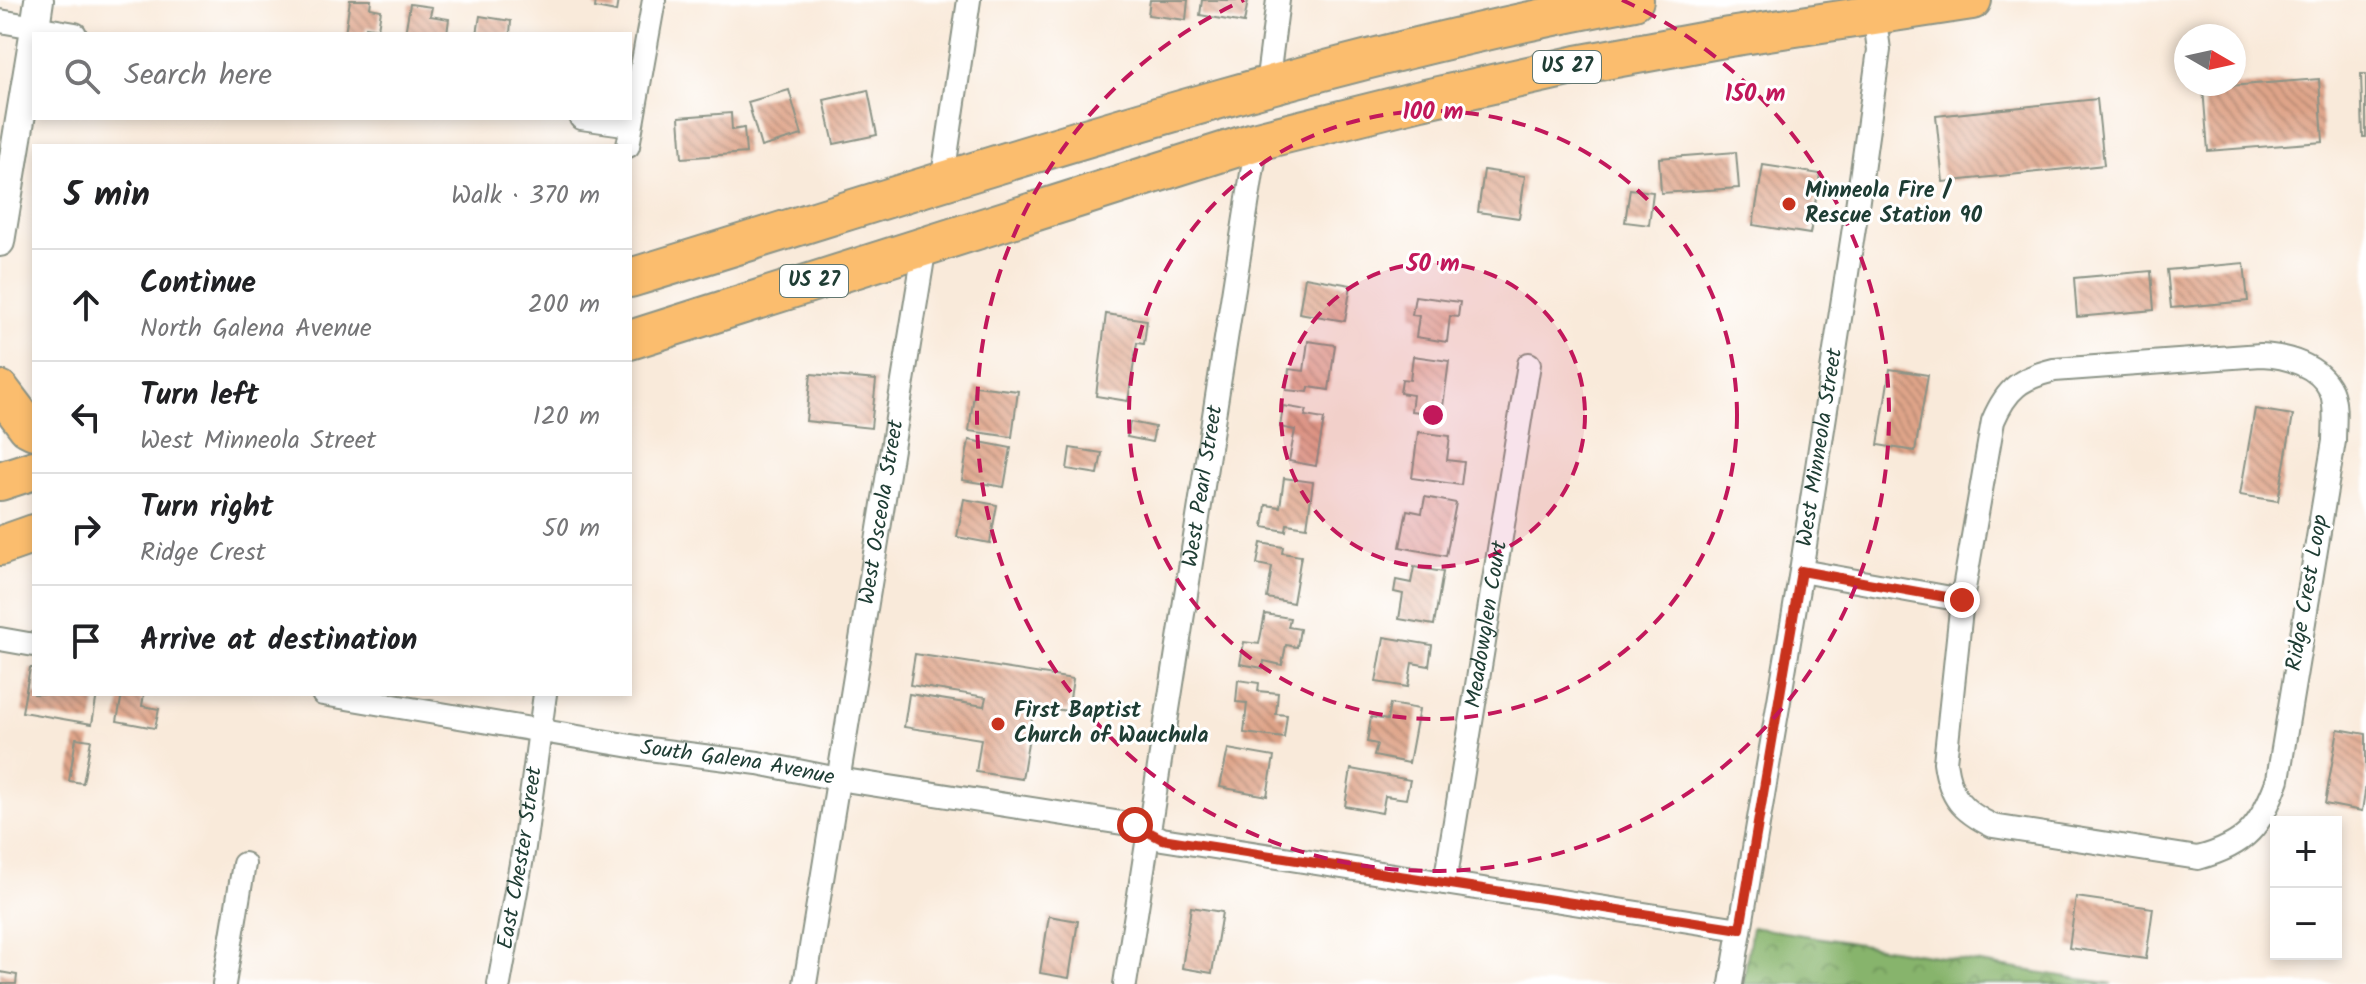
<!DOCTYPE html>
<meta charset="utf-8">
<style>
:root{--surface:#fff;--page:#f2f2f2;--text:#202124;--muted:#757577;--line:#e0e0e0}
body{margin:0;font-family:Kalam,sans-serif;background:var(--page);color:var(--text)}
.controls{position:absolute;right:24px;bottom:24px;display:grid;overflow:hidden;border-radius:0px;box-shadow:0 4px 12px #0003}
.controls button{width:72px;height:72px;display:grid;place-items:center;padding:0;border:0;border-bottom:2px solid var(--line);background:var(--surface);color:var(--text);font:40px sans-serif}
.compass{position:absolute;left:2174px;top:24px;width:72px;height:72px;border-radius:50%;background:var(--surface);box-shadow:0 4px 12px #0003;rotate:99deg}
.stop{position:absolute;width:24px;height:24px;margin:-18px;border:6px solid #c8321e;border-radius:50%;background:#fff}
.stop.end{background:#c8321e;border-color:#fff;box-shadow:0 2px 8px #0008}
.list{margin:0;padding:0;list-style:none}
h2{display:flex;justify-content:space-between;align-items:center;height:104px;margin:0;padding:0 32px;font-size:34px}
h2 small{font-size:26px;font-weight:400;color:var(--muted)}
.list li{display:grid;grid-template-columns:52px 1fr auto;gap:24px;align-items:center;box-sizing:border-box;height:112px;padding:0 32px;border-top:2px solid var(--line)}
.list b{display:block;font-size:30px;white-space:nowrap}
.list p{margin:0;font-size:26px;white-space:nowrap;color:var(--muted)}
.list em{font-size:26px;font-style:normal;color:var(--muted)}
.icon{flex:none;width:44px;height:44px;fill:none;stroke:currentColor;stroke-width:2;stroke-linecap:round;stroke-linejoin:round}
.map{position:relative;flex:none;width:2366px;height:984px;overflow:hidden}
.search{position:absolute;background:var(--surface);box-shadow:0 4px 12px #0003;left:32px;top:32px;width:600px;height:88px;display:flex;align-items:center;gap:20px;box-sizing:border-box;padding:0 28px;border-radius:0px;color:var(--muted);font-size:30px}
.panel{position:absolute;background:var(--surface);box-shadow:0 4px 12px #0003;left:32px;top:144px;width:600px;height:552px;border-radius:0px}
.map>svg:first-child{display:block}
.forest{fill:url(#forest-crowns);stroke:#537850;stroke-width:2}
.building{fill:url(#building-back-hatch)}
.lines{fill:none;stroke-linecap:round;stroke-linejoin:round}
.minor-casing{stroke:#8c9487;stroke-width:26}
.tertiary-casing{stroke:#8c9487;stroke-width:32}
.trunk-casing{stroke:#8c9487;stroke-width:42}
.minor{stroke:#fff;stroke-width:22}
.tertiary{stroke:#fff;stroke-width:28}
.trunk{stroke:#fbbd6e;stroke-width:38}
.route{stroke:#c8321e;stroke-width:10}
.ring{fill:none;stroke:#c2185b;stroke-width:4;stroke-dasharray:14 10}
.poi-dot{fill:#c8321e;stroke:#fff;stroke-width:3}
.labels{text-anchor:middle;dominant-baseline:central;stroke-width:6;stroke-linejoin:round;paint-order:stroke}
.shield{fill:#fff;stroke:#627771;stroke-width:2}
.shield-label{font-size:20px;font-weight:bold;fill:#1f3d34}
.poi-label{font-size:22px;font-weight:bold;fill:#1f3d34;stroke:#fff;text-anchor:start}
.street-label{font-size:22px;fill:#1f3d34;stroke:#fff}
.centre{fill:#c2185b;stroke:#fff;stroke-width:4}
.ring-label{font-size:24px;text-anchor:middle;font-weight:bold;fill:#c2185b;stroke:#fff;stroke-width:6;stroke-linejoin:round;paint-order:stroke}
</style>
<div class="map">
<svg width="2366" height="984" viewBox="0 0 2366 984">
<defs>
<pattern id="forest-crowns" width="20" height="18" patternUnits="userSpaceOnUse" patternTransform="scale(2)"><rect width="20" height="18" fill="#87b46c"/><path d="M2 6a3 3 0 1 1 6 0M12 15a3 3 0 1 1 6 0" fill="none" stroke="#6e945a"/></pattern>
<pattern id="building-back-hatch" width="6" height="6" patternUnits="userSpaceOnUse" patternTransform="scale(2)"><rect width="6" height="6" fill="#dfa489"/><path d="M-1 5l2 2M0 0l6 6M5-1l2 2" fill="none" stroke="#b48771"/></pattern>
</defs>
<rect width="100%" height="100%" fill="#fff"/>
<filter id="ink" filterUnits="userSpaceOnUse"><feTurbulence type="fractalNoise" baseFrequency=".0125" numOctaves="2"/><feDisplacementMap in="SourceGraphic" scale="16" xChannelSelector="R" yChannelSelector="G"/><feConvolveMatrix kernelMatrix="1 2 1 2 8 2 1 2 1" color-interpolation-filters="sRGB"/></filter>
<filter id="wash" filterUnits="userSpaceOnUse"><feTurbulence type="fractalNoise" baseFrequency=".006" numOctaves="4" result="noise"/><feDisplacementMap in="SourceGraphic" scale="32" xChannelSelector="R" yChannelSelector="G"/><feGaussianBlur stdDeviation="1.8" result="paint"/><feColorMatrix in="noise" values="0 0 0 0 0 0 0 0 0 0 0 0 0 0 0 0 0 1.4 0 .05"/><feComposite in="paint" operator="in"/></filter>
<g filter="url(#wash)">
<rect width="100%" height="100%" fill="#f9eada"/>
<!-- forest -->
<path class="forest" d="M1752,927L2112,984H1743Z"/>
<g id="blocks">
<!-- building -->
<path class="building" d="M350,0H371L370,8L381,10L378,29L366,27L365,34H345Z
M596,0H618L616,12L595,8Z
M1150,0H1188L1186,20L1148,15Z
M1202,0H1248L1244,23L1200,15Z
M410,4L432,7L430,16L449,19L447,34H405Z
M480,16L511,21L510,34H477Z
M2361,74H2366V137H2363Z
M2319,79L2323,142L2208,151L2203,88Z
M789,90L802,135L761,147L748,102Z
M868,90L877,135L834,144L824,100Z
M2097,99L2104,165L1943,182L1936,116Z
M731,113L732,130L744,128L746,153L682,158L679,117Z
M1736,152L1739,188L1661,193L1659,158Z
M1763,165L1820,174L1810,234L1753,225Z
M1484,170L1525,176L1519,218L1478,212Z
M1630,189L1653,192L1649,225L1625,222Z
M2244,263L2248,301L2171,308L2167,270Z
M2151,271L2154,310L2077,317L2074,278Z
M1305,277L1351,285L1345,321L1299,313Z
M1415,296L1460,302L1458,317L1450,316L1447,342L1416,337L1419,316L1412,315Z
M1106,314L1147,320L1144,344L1137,343L1128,401L1096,396Z
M1308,341L1335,345L1329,390L1309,387L1308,392L1286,390L1289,369L1304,371Z
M1413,356L1449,361L1442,414L1411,411L1413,395L1400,393L1402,379L1410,380Z
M1890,369L1928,375L1915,451L1878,445Z
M811,374L876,380L871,428L806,421Z
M975,386L1018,391L1012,437L969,431Z
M1283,406L1307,410L1305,416L1324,419L1316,466L1289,461L1295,430L1280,427Z
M2255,409L2293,415L2278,501L2240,495Z
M1130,422L1155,427L1152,442L1127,437Z
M1418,432L1450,436L1447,460L1464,462L1461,485L1412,478Z
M969,440L1011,448L1004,487L962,480Z
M1070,448L1102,453L1098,474L1067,469Z
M1284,478L1313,482L1307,527L1287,524L1286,531L1263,527L1266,505L1280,507Z
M1425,497L1456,503L1446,556L1400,547L1407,510L1422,513Z
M964,499L997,505L990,543L957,537Z
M1261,543L1283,547L1282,553L1301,556L1293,603L1267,598L1272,567L1257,564Z
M1414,567L1443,572L1434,625L1399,619L1403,594L1394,592L1396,580L1411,583Z
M1265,614L1290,618L1288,627L1300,629L1297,647L1286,645L1282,665L1264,661L1263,668L1240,664L1244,642L1259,644Z
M1384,637L1432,645L1429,666L1412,663L1408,687L1376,682Z
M915,654L1073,679L1068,711L1034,706L1022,779L976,772L981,739L904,727L909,694L984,706L986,697L910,685Z
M30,668H34V694H97L92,724L22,712Z
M1238,680L1259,683L1258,691L1278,693L1276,714L1287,715L1284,738L1244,733L1247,703L1236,702Z
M122,694H144L142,706L159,709L155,728L117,721Z
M1390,704L1419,709L1409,763L1374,756L1377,744L1367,742L1371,717L1387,720Z
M2338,729L2366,734V785L2362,811L2325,804Z
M76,738L91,740L83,783L69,781Z
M1228,749L1274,757L1267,796L1220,787Z
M1351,769L1410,780L1406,799L1385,796L1382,813L1345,806Z
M2076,897L2153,908L2146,959L2069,948Z
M1191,907L1222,912L1212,973L1182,968Z
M1049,916L1078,921L1069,978L1040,973Z
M0,972L17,975L16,984H0Z"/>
</g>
</g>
<g filter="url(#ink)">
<use href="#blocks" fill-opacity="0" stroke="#8c9487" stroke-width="2"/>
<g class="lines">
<defs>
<g id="minor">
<path d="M0,21L75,34"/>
<path d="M1267,85L1278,0"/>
<path d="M581,118L631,125"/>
<path d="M628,146L654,0"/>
<path d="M942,183L969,0"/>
<path d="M2261,355C2286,356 2319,365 2331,391C2337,406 2334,425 2334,441L2278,779C2261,826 2247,845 2198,858L1993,826C1962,811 1950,798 1945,762L1962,600L1993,421C2007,388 2021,378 2054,370Z"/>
<path d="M1801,571L1962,600"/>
<path d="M0,639L34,645"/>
<path id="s1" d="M323,694L649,749L758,763L838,779L1135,825L1162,839L1740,929"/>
<path id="s2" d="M1445,883L1529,364"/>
<path d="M224,984L244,864"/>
<path id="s3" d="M499,984L524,847L545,694"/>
<path id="s4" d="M805,984L925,246"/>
<path id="s5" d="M1125,984L1257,141"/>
<path id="s6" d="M1731,984L1801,571L1855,221L1879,50L1874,13"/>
</g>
<path id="tertiary" d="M34,34L39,0
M0,242L34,35"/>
<path id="trunk" d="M630,278C962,177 1293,64 1634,0
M630,340L1257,141L1421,100L1577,65L1729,37L1972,0
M0,390L28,427L34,430
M0,481L34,470
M0,546L34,534"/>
</defs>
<!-- minor casing -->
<use href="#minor" class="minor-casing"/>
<!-- tertiary casing -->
<use href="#tertiary" class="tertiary-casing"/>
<!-- trunk casing -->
<use href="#trunk" class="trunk-casing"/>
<!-- minor -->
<use href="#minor" class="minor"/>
<!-- tertiary -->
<use href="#tertiary" class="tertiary"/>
<!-- trunk -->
<use href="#trunk" class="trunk"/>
</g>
</g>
<g class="lines" filter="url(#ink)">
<!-- route -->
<path class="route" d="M1135,825L1162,839L1740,929L1801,571L1962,600"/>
</g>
<!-- distance rings -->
<circle cx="1433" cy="415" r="152" fill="#c2185b" fill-opacity=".12"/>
<g class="ring">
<circle cx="1433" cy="415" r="152"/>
<circle cx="1433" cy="415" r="304"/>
<path d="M1622 0A456 456 0 1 1 1244 0"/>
</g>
<!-- markers -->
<g class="poi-dot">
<circle cx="1789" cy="204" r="8"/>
<circle cx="998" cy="724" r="8"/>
</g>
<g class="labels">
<!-- shield labels -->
<g class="shield">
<rect x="1533" y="51" width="68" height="32" rx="6"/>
<rect x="780" y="265" width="68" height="32" rx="6"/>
</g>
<g class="shield-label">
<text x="1567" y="67">US 27</text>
<text x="814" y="281">US 27</text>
</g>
<!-- poi labels -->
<g class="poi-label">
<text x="1805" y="191">Minneola Fire /<tspan x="1805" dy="25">Rescue Station 90</tspan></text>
<text x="1014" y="711">First Baptist<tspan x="1014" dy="25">Church of Wauchula</tspan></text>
</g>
<!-- street labels -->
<g class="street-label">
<text stroke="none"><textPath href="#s6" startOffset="544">West Minneola Street</textPath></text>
<text stroke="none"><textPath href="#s5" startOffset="504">West Pearl Street</textPath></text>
<text stroke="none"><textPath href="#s4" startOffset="478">West Osceola Street</textPath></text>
<text transform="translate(2308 593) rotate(-80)">Ridge Crest Loop</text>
<text stroke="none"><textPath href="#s2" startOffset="262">Meadowglen Court</textPath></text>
<text stroke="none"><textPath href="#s1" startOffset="420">South Galena Avenue</textPath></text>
<text stroke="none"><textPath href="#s3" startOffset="128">East Chester Street</textPath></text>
</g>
</g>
<circle cx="1433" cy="415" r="12" class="centre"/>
<g class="ring-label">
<text x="1755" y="101">150 m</text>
<text x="1433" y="119">100 m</text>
<text x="1433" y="271">50 m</text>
</g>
</svg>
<div class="controls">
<button>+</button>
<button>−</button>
</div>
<svg class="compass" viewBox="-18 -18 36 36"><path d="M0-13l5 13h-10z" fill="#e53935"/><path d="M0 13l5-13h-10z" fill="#757577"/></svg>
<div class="stop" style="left:1135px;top:825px"></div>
<div class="stop end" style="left:1962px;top:600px"></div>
<div class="search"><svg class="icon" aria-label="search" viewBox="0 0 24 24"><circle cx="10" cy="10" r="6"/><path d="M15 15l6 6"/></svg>Search here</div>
<section class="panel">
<h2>5 min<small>Walk · 370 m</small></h2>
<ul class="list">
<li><svg class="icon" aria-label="ahead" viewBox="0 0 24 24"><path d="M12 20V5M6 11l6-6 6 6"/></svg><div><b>Continue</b><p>North Galena Avenue</p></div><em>200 m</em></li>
<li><svg class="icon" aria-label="left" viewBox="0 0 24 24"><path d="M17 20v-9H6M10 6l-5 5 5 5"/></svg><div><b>Turn left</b><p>West Minneola Street</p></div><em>120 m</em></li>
<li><svg class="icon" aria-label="right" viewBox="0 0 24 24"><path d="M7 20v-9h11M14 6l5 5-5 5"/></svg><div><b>Turn right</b><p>Ridge Crest</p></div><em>50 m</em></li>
<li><svg class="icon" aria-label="arrive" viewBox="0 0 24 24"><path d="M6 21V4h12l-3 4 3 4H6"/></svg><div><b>Arrive at destination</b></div></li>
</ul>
</section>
</div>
